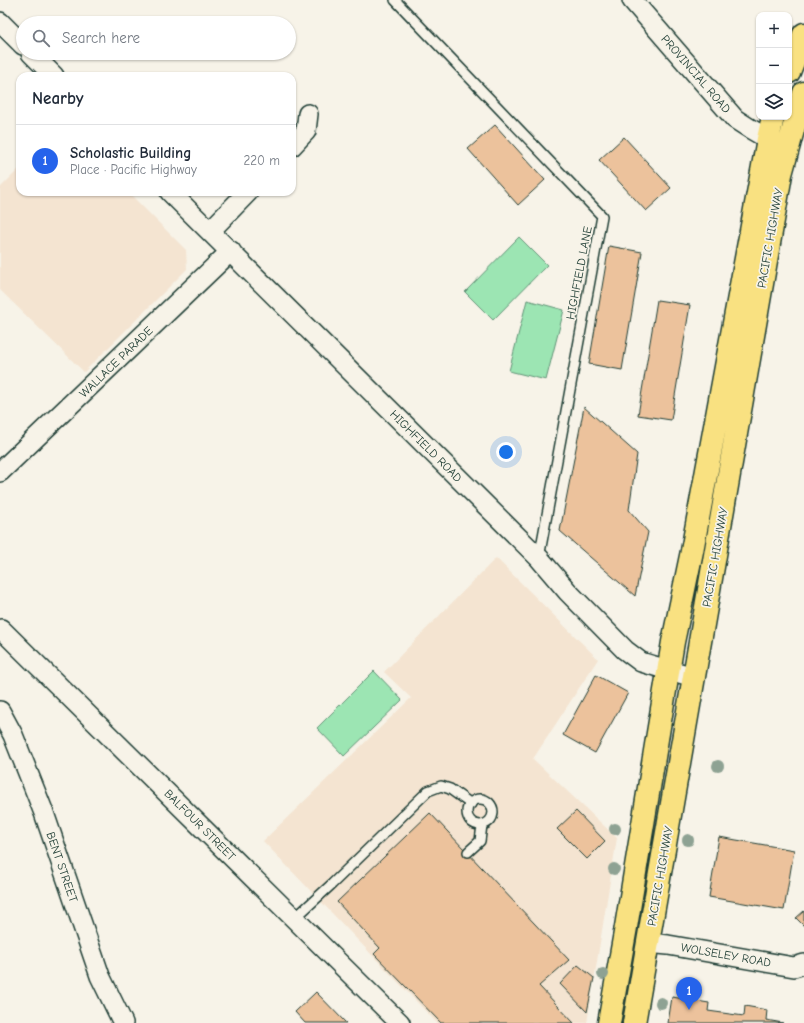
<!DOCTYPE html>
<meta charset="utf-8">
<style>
:root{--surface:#fff;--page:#f2f2f3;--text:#1f2937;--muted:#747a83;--line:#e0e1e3;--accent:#2563eb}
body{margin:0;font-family:"Comic Neue",sans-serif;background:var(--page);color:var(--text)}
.controls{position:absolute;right:12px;top:12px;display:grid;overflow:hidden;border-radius:8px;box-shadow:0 1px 3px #0004}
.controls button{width:36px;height:36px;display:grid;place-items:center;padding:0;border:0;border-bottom:1px solid var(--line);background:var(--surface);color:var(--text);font:20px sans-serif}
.you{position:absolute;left:506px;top:452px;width:14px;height:14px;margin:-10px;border:3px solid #fff;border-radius:50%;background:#1a73e8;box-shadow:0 0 0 6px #1a73e833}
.badge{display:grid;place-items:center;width:26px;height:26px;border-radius:50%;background:var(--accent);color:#fff;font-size:13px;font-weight:700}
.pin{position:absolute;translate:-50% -33px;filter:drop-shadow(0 1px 2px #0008)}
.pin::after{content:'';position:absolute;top:21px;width:14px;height:12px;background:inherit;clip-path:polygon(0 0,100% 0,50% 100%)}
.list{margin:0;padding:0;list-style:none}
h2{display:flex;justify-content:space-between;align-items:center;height:52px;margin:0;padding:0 16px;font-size:17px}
h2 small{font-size:13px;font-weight:400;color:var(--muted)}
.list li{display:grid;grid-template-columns:26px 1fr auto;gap:12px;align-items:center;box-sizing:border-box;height:72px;padding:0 16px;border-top:1px solid var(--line)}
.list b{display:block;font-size:15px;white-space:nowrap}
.list p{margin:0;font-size:13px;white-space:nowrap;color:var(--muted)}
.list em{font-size:13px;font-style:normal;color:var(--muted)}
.icon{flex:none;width:22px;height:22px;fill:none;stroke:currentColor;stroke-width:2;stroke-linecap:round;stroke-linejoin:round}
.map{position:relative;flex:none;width:804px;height:1023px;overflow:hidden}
.search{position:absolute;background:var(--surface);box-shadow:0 1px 3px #0004;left:16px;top:16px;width:280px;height:44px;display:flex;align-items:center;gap:10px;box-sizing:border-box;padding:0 14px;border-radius:22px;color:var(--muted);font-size:15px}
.panel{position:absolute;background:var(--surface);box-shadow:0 1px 3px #0004;left:16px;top:72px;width:280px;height:124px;border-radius:12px}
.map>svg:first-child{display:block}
.built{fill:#f4e4d1}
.green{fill:#9ce5b3;stroke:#5e9174}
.building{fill:#ecc29c;stroke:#1f3d34}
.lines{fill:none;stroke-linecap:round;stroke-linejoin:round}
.service-casing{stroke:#1f3d34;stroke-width:12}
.minor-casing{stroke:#1f3d34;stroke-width:22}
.trunk-casing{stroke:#1f3d34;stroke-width:25}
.service{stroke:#f7f3e8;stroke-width:9}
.minor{stroke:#f7f3e8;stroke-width:19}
.trunk{stroke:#f9e181;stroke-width:22}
.tree{fill:#8ea293}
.labels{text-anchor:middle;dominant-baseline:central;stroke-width:3.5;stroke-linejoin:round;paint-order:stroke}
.street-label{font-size:12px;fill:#1f3d34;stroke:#f7f3e8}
</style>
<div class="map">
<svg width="804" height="1023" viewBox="0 0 804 1023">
<rect width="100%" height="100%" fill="#f7f3e8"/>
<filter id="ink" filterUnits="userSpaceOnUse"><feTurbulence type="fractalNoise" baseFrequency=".025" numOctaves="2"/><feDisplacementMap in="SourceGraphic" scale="8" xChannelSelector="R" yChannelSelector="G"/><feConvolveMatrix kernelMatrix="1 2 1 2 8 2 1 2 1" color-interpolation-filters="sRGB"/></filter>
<g filter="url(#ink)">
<!-- built -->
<path class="built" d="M20,168V192H128L186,250L187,269L84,372L0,290V188Z
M496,558L598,659L533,759L617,838L587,1023H437L263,841L411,698L384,672Z"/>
<!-- green -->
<path class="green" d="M519,237L547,265L493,320L465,292Z
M527,300L564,310L546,380L509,371Z
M374,671L402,700L344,756L317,728Z"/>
<!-- building -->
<path class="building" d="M495,125L545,180L518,205L468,149Z
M624,137L671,188L646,211L599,160Z
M609,246L642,252L622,370L589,364Z
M657,300L690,305L671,420L638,415Z
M584,407L637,454L629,510L648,532L635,596L560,531Z
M596,675L628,693L595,753L563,735Z
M576,811L605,841L587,859L557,829Z
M430,813L569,960L539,986L574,1023H441L374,954L380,948L337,902Z
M719,837L794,850L784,910L709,897Z
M804,911V926L796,918Z
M578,965L594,978L587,1012L560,984Z
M316,992L346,1023H305L295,1012Z
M672,997L709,1003L708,1011L744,1016L745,1006L767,1010L766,1020L783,1023H668Z"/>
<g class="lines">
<defs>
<path id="service" d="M395,0L602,216L539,558
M467 812a13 13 0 1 1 26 0a13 13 0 1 1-26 0Z
M468,852L480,841L482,825
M294,919L332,884L428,791L441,786L450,789L471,804"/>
<path id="minor" d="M632,0L735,119L749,128L768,139
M0,22L23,45
M31,53L54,76
M292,146L306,131L308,114
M170,192L539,558L568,592L625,650L641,662L668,670L695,677
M210,231L248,192
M0,472L231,251
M0,630L1,629L400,1023
M0,711L13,735L44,813L100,976L123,1023
M648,943L668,945L794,967L804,964"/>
<path id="trunk" d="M789,72L804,34
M609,1023L626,927L673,642L692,551L768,139L773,117
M634,1023L781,174L799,108L804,93"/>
</defs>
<!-- service casing -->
<use href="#service" class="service-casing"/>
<!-- minor casing -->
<use href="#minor" class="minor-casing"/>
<!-- trunk casing -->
<use href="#trunk" class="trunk-casing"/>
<!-- service -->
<use href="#service" class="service"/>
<!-- minor -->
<use href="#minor" class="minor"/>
<!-- trunk -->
<use href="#trunk" class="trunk"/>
</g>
<!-- trees -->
<g class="tree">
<circle cx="718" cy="766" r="6"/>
<circle cx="615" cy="829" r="6"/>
<circle cx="688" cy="840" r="6"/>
<circle cx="614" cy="869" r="6"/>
<circle cx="603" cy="974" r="6"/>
<circle cx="661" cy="1003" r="6"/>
</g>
</g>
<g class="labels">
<!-- street labels -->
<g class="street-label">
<text transform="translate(696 74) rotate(49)">PROVINCIAL ROAD</text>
<text transform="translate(770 238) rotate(-80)">PACIFIC HIGHWAY</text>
<text transform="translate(579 273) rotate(-79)">HIGHFIELD LANE</text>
<text transform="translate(116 362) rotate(-44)">WALLACE PARADE</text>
<text transform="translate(426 446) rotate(45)">HIGHFIELD ROAD</text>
<text transform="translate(715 557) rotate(-80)">PACIFIC HIGHWAY</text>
<text transform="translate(200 825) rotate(45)">BALFOUR STREET</text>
<text transform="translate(62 867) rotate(71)">BENT STREET</text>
<text transform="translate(660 876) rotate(-80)">PACIFIC HIGHWAY</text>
<text transform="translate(726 955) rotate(10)">WOLSELEY ROAD</text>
</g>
</g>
</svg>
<div class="controls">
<button>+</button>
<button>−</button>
<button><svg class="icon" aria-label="layers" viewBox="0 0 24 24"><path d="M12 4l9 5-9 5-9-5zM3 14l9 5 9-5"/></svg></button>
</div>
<div class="you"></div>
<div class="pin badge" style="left:689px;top:1010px">1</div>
<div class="search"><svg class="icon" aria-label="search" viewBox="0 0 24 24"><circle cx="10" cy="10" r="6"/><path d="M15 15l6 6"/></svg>Search here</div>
<section class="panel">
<h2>Nearby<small></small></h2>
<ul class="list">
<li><span class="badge">1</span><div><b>Scholastic Building</b><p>Place · Pacific Highway</p></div><em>220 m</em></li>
</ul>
</section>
</div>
